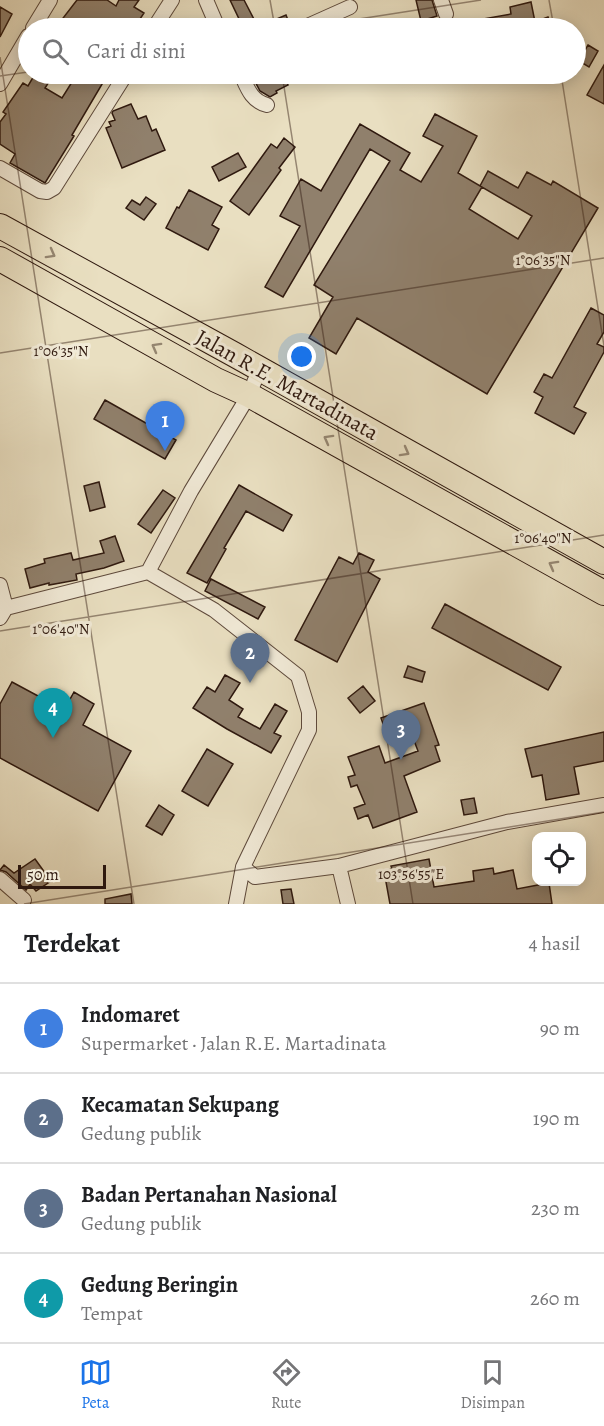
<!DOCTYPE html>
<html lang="id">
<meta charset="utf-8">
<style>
:root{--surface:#fff;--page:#f2f2f2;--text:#202124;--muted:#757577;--line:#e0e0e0;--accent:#1a73e8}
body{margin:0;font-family:Alegreya,serif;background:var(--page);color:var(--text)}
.controls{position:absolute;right:18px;bottom:18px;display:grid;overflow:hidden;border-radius:12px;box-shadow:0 3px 15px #0003}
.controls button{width:54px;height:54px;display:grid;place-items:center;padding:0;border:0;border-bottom:2px solid var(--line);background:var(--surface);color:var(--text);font:30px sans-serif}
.scale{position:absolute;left:18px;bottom:15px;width:88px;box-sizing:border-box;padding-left:6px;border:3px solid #2f190f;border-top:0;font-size:16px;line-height:21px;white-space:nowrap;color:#2f190f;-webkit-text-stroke:4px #f1ead7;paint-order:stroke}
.you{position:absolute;left:302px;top:357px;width:21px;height:21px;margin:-15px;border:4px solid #fff;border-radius:50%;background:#1a73e8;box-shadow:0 0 0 9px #1a73e833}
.badge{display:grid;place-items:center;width:39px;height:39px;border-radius:50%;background:var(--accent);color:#fff;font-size:20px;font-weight:700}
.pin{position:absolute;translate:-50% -50px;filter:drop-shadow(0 2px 3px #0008)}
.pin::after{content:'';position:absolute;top:32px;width:21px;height:18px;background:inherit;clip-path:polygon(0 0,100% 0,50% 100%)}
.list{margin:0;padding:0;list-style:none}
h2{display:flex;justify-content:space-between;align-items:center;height:78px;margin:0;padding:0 24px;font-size:26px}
h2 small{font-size:20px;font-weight:400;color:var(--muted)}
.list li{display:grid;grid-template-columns:39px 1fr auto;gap:18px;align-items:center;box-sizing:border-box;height:90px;padding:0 24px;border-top:2px solid var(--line)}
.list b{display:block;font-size:22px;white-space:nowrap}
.list p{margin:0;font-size:20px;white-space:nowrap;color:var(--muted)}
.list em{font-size:20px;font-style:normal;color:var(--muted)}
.icon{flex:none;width:33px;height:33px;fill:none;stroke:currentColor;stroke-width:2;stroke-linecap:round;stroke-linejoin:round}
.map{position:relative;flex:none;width:604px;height:904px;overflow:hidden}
.search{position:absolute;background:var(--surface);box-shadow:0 3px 15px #0003;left:18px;right:18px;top:18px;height:66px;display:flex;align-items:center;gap:15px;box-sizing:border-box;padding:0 21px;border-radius:33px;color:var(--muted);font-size:22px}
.sheet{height:438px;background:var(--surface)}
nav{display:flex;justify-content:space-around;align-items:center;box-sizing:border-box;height:84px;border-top:2px solid var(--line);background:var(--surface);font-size:16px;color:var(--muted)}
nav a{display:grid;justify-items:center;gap:3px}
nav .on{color:var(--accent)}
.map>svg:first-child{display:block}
.building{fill:#90806c;stroke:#2f190f;stroke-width:1.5}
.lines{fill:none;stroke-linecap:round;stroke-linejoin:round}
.minor-casing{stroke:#5e4a3c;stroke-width:16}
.trunk-casing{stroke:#2f190f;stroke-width:26}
.minor{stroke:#f1ead7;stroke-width:14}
.trunk{stroke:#e9dfc1;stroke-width:24}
.oneway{stroke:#958671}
.ticks{fill:none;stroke:#2f190f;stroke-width:1.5;stroke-opacity:0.45}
.labels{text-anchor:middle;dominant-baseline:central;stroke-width:6;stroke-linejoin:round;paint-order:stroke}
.street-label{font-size:22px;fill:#2f190f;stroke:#f1ead7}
.ticks-label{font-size:15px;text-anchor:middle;fill:#2f190f;stroke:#f1ead7;stroke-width:6;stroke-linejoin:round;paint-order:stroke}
</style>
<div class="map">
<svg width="604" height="904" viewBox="0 0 604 904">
<rect width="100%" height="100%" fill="#e9dfc1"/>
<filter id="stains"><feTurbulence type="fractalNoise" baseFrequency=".00333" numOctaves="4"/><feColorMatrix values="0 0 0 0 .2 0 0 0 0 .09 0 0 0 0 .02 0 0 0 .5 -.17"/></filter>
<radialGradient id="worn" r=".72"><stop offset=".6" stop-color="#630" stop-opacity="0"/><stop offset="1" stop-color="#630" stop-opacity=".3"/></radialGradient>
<!-- building -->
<path class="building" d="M77,0H107L116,6L119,0H139L134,7L144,13L134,28H69L60,22Z
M230,0H244L258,27L286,15L291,28H241L238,22L240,21Z
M416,0H432L437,16L421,21Z
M531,2L535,22L548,17L552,28H478L477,20L511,14L510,7Z
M0,7L12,14L0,37Z
M588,45L598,51L589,67L579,61Z
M604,65V104L587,95Z
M35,74H54L45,88L62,98L77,74H108L72,135L74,136L45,183L10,163L15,154L0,144V122L6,114L3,112L23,83L28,86Z
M251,74H268L270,78L282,74L288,85L276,91L277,93L270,97L260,91Z
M131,104L138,119L146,116L152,131L156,129L165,150L122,168L106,128L111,126L109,122L115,120L112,113L113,111Z
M435,114L477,136L458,173L482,187L469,209L518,239L532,216L480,186L488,171L518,188L527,172L551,185L553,181L598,208L487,394L357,318L336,354L309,338L333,297L314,285L390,161L370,149L283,297L265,287L300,226L280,216L301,179L321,191L360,124L410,153L400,170L421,182L443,146L423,136Z
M284,138L295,147L279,168L281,170L249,215L230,201L271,144L277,148Z
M238,153L246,167L219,181L212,167Z
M189,190L222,207L212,225L219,229L208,250L166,228L177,207L179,208Z
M146,197L156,204L144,220L126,208L132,200L140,205Z
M591,308L604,315V332L597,344L604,347V352L574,407L586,413L574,434L535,413L543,397L534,392L544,374L552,378Z
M105,400L176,440L165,459L94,419Z
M99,482L105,507L90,511L84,486Z
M239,485L292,515L283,531L246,511L224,548L226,549L207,583L187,573Z
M163,490L175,498L151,533L138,524Z
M115,536L124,561L104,568L76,574L77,580L49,585V583L30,588L25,569L45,563L44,559L71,553L73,560L104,553L100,541Z
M359,553L374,560L368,572L380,579L337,662L295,640L339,557L353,564Z
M211,579L265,607L258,619L205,591Z
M445,604L561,667L548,690L432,628Z
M408,666L425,672L422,682L404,677Z
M225,675L240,683L229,700L243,709L238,717L260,729L275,704L287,711L274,733L281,736L271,753L227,729L193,708L207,687L215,692Z
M12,682L64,710L74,692L94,704L83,725L131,751L98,811L0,758V704Z
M363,686L375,701L360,713L348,698Z
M424,703L439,745L435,746L440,761L404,776L417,812L373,828L368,815L358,819L354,808L365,804L357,785L351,787L348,777L355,775L348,757L379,746L385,763L418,751L410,730L388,738L381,718Z
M604,732V761L574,767L579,794L546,800L542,775L532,777L525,749Z
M207,749L233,764L208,806L182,791Z
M474,798L477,813L464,815L461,800Z
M159,805L174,815L162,835L146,826Z
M35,859L51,881L36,891L30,884L26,890L6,872L0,870L4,865L14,873Z
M429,859L434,887L474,881L473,871L493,868L494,874L513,870L517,889L549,883L552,904H390L384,871L392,869L391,866Z
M291,889L294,904H283L281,890Z
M131,894L132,904H105V899Z"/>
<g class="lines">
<defs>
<path id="minor" d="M206,0L218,28
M441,0L446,14
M33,28L50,0
M154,28L172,0
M303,28L350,7
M241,74C247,87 251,101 267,105
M0,84L28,36
M0,168L40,191L47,192L54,188L126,74
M148,572L214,610L298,676L309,712V730L243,867L236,904
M0,585L6,608
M0,618L6,608L148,572L191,491L249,395L259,370
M339,866L348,904
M243,867L255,877L339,866L507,822L604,805
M0,879L24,900"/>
<path id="trunk" d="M0,226L235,355L604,562
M0,259L216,380L249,395L604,593"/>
</defs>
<!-- minor casing -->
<use href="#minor" class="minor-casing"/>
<!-- trunk casing -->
<use href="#trunk" class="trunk-casing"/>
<!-- minor -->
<use href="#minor" class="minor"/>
<!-- trunk -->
<use href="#trunk" class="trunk"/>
</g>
<!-- one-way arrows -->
<defs><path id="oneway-chevron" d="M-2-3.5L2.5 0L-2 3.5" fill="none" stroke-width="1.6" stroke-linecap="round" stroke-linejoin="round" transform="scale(1.5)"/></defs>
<g class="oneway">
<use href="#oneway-chevron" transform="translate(51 254) rotate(29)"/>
<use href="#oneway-chevron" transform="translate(156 347) rotate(-151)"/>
<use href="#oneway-chevron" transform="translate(328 439) rotate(-151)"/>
<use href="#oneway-chevron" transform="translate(405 452) rotate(29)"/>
<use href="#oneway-chevron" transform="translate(553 565) rotate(-151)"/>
</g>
<!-- ticks -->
<path class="ticks" d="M270,0L275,28M549,0L554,28M301,28L481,0M0,57L134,904M282,74L413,904M561,74L604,346M0,76L28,72M0,353L604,258M0,631L604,535M24,904L604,812"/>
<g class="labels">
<!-- street labels -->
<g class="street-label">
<text transform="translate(287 385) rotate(29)">Jalan R.E. Martadinata</text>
</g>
</g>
<g class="ticks-label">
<text x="543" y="265">1°06'35"N</text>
<text x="61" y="356">1°06'35"N</text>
<text x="543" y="543">1°06'40"N</text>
<text x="61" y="634">1°06'40"N</text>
<text x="411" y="879">103°56'55"E</text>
</g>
<rect width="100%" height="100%" filter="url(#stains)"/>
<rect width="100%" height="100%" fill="url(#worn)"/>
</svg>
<div class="controls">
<button><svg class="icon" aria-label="locate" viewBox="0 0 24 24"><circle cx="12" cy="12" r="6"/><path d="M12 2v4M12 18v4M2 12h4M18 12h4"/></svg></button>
</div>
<div class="scale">50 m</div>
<div class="you"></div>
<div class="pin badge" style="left:165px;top:451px;background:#3f7fe0">1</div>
<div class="pin badge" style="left:250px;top:683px;background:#5c6f8a">2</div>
<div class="pin badge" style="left:401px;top:760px;background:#5c6f8a">3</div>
<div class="pin badge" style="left:53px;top:738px;background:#0f9aa8">4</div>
<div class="search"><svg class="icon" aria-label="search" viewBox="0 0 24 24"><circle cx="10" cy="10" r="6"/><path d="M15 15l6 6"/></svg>Cari di sini</div>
</div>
<section class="sheet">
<h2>Terdekat<small>4 hasil</small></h2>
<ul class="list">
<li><span class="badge" style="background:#3f7fe0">1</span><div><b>Indomaret</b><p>Supermarket · Jalan R.E. Martadinata</p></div><em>90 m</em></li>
<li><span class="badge" style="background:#5c6f8a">2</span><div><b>Kecamatan Sekupang</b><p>Gedung publik</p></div><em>190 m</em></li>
<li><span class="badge" style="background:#5c6f8a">3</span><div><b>Badan Pertanahan Nasional</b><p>Gedung publik</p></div><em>230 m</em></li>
<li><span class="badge" style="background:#0f9aa8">4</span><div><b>Gedung Beringin</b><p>Tempat</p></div><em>260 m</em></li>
</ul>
</section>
<nav>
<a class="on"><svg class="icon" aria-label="map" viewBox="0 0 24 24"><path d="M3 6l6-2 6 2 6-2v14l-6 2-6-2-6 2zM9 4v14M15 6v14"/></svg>Peta</a>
<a><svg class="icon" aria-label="directions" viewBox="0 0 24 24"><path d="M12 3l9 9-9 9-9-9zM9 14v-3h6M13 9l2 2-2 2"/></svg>Rute</a>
<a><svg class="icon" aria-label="saved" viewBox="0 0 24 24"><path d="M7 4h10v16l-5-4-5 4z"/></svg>Disimpan</a>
</nav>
